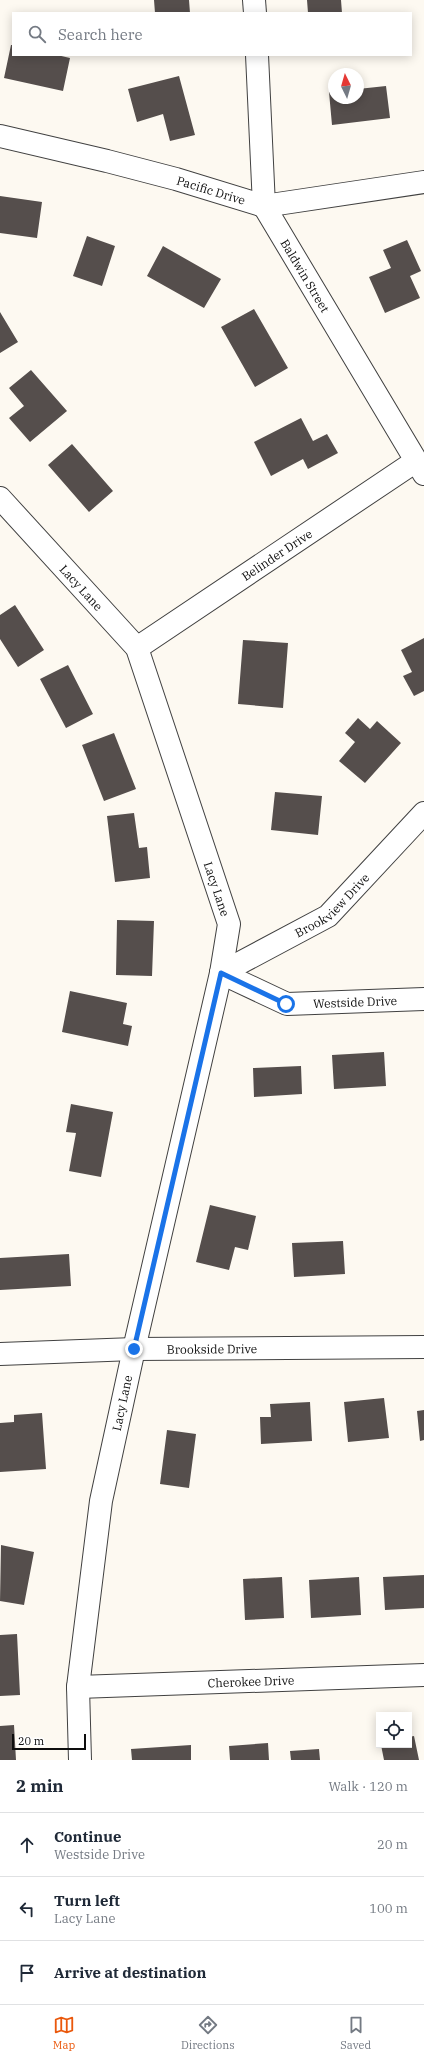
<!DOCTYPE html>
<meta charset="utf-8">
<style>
:root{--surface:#fff;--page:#f2f2f3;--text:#1f2937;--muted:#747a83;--line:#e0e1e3;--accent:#ea580c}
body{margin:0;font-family:"IBM Plex Serif",serif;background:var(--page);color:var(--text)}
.controls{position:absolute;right:12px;bottom:12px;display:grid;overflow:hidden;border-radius:0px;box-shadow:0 2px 10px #0003}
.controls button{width:36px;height:36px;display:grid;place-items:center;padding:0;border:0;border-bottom:1px solid var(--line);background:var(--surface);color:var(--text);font:20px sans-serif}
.compass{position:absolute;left:328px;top:68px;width:36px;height:36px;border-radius:50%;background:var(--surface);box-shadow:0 2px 10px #0003;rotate:355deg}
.scale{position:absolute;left:12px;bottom:10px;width:74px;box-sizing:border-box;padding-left:4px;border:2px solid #0e0e0e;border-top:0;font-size:11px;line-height:14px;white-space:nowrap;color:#0e0e0e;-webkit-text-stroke:3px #fff;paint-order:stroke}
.stop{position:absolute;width:12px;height:12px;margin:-9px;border:3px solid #1a73e8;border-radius:50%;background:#fff}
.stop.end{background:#1a73e8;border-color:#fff;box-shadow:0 1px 4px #0008}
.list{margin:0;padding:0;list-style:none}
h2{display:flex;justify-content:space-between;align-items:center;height:52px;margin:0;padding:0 16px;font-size:17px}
h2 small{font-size:13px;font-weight:400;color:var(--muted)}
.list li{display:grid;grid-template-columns:26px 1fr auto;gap:12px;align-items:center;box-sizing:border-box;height:64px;padding:0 16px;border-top:1px solid var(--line)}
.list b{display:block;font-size:15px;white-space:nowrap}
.list p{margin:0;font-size:13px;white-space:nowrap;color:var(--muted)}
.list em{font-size:13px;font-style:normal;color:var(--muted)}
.icon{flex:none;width:22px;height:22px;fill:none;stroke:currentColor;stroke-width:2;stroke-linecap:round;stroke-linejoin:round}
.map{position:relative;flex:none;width:424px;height:1760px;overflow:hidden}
.search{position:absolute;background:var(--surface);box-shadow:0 2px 10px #0003;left:12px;right:12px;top:12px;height:44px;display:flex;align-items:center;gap:10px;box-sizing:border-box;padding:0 14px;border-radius:0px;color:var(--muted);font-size:15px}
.sheet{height:244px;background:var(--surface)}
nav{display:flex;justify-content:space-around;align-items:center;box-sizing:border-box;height:56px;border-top:1px solid var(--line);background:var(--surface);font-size:11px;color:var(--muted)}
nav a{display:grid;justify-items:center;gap:2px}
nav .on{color:var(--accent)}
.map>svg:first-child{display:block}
.building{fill:#554e4c}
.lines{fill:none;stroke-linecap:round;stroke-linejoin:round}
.minor-casing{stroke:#414141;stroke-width:24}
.minor{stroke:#fff;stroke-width:22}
.route{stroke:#1a73e8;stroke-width:5}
.labels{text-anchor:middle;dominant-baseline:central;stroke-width:4;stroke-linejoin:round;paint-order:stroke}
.street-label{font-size:12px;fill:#0e0e0e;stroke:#fff}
</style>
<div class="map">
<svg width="424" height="1760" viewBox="0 0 424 1760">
<rect width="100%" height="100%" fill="#fdf9f1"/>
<!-- building -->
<path class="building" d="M154,0H189L190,13H155Z
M307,0H341L342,13H308Z
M11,45H13V55H57L70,58L63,91L4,78Z
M179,76L195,135L170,141L163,114L137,122L128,89Z
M386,86L390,118L332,125L329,92H334V98H358V89Z
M0,196L42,202L37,238L0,233Z
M87,236L115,246L102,286L73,276Z
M407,240L421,271L410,276L420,298L385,313L369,277L391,268L383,250Z
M163,246L221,279L204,308L147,276Z
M254,309L288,368L255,387L221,327Z
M0,312L18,342L0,353Z
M31,370L67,411L30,442L9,418L24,406L9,388Z
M301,418L313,441L327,434L338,453L308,469L303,459L271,476L254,442Z
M72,444L113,491L89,512L48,465Z
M15,605L44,650L18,667L0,639V615Z
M424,638V691L414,696L403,676L412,672L401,650Z
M243,640L288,643L283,708L238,704Z
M68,665L93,714L66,728L40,679Z
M358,718L370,729L377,721L401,743L365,783L339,761L355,742L345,733Z
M114,733L136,789L104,801L82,745Z
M275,792L322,796L318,835L271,830Z
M134,813L139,848L147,847L150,878L115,882L107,816Z
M117,920L154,921L152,976L116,975Z
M70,991L127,1003L123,1024L132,1026L128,1046L62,1032Z
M384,1052L386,1086L334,1089L332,1055Z
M301,1066L302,1094L254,1097L253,1068Z
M71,1104L113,1112L101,1177L69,1171L76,1133L66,1132Z
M210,1205L256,1216L248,1250L235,1247L229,1270L196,1262Z
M343,1241L345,1274L294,1277L292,1243Z
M69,1254L71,1286L0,1290V1258Z
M384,1398L389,1438L348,1442L344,1402Z
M310,1402L312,1441L261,1444L260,1417H271L270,1404Z
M424,1410V1440L420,1441L417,1411Z
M42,1413L46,1469L0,1472V1423L14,1422V1415Z
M167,1430L196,1434L189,1488L160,1484Z
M1,1545L34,1552L24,1605L0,1601Z
M424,1575V1608L385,1610L383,1577Z
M282,1577L284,1618L245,1620L243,1579Z
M359,1577L361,1615L311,1618L309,1580Z
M17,1634L20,1695L0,1696V1635Z
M14,1725L16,1760H0V1726Z
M414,1736L419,1760H384L381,1745H409V1737Z
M268,1743L269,1760H230L229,1746Z
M191,1745V1760H132L131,1749Z
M319,1749L320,1760H291L290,1751Z"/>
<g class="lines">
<defs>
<g id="minor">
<path d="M254,0L255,13"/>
<path id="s1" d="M257,55L264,206L424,474"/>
<path id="s2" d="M0,136L107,161L176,179L264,206L424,182"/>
<path id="s3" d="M0,498L137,648L229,924L221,973L134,1349L101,1501L78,1687L80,1760"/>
<path id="s4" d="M137,648L416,461"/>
<path id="s5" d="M221,973L328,916L424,813"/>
<path id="s6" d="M221,973L287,1004L424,999"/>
<path id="s7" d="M0,1354L134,1349L424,1347"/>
<path id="s8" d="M78,1687L424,1675"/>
</g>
</defs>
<!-- minor casing -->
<use href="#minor" class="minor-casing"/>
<!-- minor -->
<use href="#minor" class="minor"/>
</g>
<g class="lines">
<!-- route -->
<path class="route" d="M134,1349L221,973L286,1004"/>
</g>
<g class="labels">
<!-- street labels -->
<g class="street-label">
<text stroke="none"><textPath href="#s2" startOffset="218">Pacific Drive</textPath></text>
<text stroke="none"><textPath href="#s1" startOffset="232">Baldwin Street</textPath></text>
<text stroke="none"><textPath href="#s4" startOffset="168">Belinder Drive</textPath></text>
<text stroke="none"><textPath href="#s3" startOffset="121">Lacy Lane</textPath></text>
<text stroke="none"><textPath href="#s3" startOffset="457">Lacy Lane</textPath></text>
<text stroke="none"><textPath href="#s5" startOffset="131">Brookview Drive</textPath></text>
<text stroke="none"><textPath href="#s6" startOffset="141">Westside Drive</textPath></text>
<text stroke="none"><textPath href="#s7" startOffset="212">Brookside Drive</textPath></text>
<text transform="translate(122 1403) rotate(-78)">Lacy Lane</text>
<text stroke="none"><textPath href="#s8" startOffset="173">Cherokee Drive</textPath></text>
</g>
</g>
</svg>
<div class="controls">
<button><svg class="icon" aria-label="locate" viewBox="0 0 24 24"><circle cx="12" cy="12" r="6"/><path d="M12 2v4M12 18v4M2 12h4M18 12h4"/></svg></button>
</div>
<svg class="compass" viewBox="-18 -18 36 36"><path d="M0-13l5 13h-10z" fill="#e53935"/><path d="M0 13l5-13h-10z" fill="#747a83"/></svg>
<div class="scale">20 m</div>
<div class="stop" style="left:286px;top:1004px"></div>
<div class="stop end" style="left:134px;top:1349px"></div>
<div class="search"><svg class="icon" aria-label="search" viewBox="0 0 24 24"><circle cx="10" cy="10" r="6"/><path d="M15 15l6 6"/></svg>Search here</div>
</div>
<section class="sheet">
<h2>2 min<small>Walk · 120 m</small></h2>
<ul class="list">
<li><svg class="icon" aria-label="ahead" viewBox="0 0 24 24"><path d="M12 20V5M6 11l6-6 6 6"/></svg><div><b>Continue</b><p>Westside Drive</p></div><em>20 m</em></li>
<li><svg class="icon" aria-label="left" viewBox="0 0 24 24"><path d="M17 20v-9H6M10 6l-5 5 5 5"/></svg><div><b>Turn left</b><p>Lacy Lane</p></div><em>100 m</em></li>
<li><svg class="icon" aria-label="arrive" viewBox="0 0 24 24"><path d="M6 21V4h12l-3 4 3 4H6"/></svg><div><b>Arrive at destination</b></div></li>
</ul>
</section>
<nav>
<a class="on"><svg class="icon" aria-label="map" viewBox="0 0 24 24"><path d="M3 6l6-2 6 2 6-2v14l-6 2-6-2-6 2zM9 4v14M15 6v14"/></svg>Map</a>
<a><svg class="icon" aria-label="directions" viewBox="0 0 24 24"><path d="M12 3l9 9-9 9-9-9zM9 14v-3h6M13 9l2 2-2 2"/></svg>Directions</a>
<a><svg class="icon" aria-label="saved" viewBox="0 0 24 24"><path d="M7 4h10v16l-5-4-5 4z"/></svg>Saved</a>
</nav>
